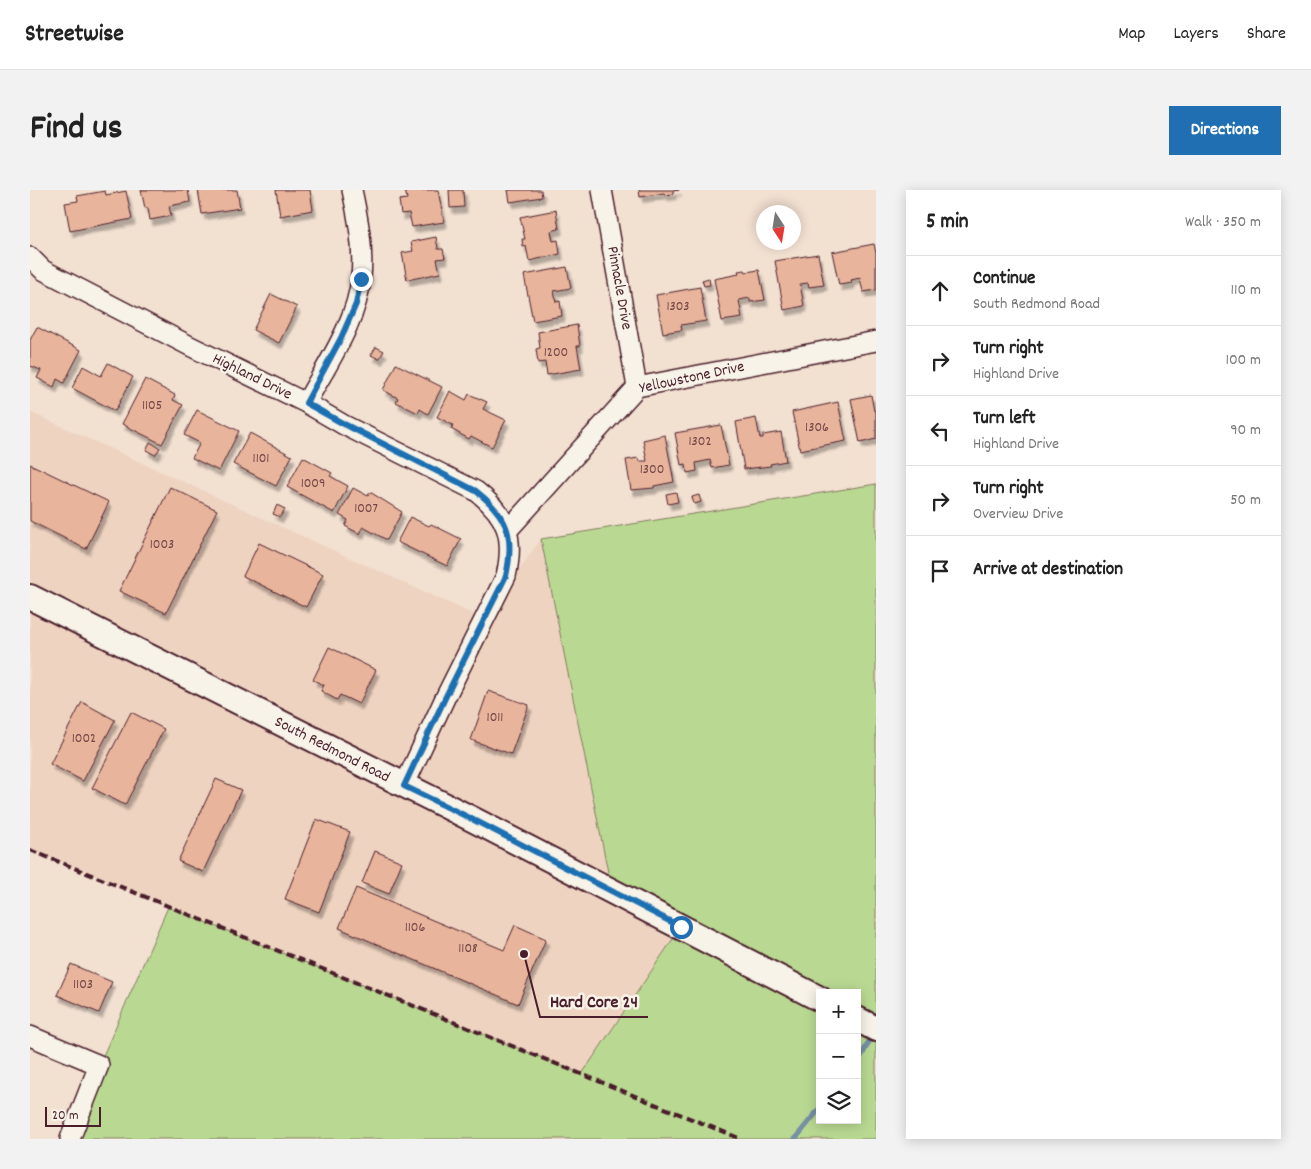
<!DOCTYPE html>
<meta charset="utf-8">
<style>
:root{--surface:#fff;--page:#f2f2f2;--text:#222;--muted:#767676;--line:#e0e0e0;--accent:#1f6fb2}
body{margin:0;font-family:Dekko,sans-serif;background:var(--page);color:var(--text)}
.controls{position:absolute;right:15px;bottom:15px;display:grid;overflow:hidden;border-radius:0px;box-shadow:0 2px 12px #0003}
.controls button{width:45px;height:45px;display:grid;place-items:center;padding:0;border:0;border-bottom:1px solid var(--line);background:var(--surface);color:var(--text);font:25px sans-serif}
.compass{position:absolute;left:726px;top:15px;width:45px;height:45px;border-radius:50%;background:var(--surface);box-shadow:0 2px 12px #0003;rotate:168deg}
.scale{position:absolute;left:15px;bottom:12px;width:56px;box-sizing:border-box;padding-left:5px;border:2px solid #4a1f2b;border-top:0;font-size:14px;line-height:18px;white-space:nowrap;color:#4a1f2b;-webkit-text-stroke:4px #f7f3e8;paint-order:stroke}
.stop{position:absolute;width:15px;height:15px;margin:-11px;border:4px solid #1f6fb2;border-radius:50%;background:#fff}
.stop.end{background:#1f6fb2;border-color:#fff;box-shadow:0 1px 5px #0008}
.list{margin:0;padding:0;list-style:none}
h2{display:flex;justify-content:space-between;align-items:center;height:65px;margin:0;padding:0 20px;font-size:21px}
h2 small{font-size:16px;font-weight:400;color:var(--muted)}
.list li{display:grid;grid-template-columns:32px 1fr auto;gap:15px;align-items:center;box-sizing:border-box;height:70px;padding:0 20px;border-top:1px solid var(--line)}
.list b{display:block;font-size:19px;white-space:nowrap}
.list p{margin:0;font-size:16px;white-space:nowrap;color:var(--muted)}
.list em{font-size:16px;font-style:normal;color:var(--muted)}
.icon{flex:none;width:28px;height:28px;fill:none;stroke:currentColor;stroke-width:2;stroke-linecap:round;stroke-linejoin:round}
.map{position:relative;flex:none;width:846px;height:949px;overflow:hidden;border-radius:0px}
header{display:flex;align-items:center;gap:30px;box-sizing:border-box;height:70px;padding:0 25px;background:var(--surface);border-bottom:1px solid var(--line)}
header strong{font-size:24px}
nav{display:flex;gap:28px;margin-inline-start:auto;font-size:18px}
.intro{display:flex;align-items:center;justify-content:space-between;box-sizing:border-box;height:120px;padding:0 30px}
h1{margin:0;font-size:35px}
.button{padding:12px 22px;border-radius:0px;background:var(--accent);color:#fff;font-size:18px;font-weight:700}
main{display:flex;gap:30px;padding:0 30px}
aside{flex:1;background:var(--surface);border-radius:0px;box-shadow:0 2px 12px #0003}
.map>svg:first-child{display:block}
.built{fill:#efd3c1}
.green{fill:#b9d992;stroke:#827c5e}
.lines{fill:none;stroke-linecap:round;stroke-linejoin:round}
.stream{stroke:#7690a4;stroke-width:5.5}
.building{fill:#e8b49b;stroke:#4a1f2b;filter:url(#shadow)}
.minor-casing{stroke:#4a1f2b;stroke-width:22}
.tertiary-casing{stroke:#4a1f2b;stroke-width:28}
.minor{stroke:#f7f3e8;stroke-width:19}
.tertiary{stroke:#f7f3e8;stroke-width:24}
.rail{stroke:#4a1f2b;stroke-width:4;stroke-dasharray:8 4;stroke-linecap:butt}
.route{stroke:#1f6fb2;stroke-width:6}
.labels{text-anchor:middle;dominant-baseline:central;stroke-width:5;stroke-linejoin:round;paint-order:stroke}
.number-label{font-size:14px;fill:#724447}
.street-label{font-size:16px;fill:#4a1f2b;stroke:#f7f3e8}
.leader{fill:none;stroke:#4a1f2b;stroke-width:2}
.callout-dot{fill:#4a1f2b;stroke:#f7f3e8;stroke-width:2}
.callout-label{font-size:18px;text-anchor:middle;font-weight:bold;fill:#4a1f2b;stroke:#f7f3e8;stroke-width:5;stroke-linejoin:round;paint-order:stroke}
</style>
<header>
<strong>Streetwise</strong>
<nav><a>Map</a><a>Layers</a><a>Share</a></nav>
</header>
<div class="intro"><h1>Find us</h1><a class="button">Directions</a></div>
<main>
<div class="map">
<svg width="846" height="949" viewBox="0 0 846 949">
<defs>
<filter id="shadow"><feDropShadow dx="3" dy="5.5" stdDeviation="1" flood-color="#0004"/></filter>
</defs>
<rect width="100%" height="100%" fill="#f2e0d1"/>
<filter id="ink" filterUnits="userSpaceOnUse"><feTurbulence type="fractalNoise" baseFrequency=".02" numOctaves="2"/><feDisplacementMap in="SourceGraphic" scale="10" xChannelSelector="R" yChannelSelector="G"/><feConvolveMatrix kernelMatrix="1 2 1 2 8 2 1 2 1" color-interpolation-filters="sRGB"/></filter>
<g filter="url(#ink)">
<!-- built -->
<path class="built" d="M0,222L454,429L511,349L582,702L651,737L552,885L0,660Z"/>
<!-- green -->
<path class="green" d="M846,294V832L827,823V803H790L582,702L511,349Z
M138,717L552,884L651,737L790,807V930H827V826L846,836V949H40L69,875Z"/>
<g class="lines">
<!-- stream -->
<path class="stream" d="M827,871L833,863L844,842
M765,949L790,918"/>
</g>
<!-- building -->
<path class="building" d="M111,0H158L160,12L139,16L141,26L120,30L118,18H115Z
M168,0H207L210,18L172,24Z
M246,0H280L283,20L250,26Z
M375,0H408L414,32L382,37L379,23L371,24L369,10L377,9Z
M419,0H433L434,17L420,18Z
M478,0H511L512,7L480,12Z
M609,0H649L643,1V4L635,5L634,3L610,7Z
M75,1L76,5L96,1L102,29L40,41L35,13L48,11L47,6Z
M526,20L529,39L521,41L523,51L528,50L530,64L499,71L496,56L493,57L492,49H495L490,27Z
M406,47L408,59H413L415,68L407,69L410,83L377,90L372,63L383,61L381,52Z
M844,54L846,63V100L833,102L830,88L821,90L822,93L809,95L802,62Z
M788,64L794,95L779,97L778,93L770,94L774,116L754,120L745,71Z
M537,77L541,98L524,101L526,112L530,111L532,126L503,131L494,85Z
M715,80L716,82L729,80L735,110L720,112V108L709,110L712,128L692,131L684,89L709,84L708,81Z
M679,88L680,95L674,96L672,90Z
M670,97L676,131L651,135L652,140L633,143L626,105Z
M241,104L267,117L249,153L223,140Z
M547,135L550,156H547L551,179L517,185L515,172L508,173L506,159L510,158L508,142Z
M7,137L51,160L34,193L27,189L24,197L7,188L11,180L0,176V150Z
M346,157L354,161L349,169L341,165Z
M78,173L103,187L85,221L42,198L53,176L71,186Z
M366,174L412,197L398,224L390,219L388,223L366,212L368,208L353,200Z
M115,189L145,205L143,210L153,215L132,254L92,234Z
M420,201L436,210L439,204L457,212L453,219L476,230L462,257L441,246L439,249L421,239L423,235L407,227Z
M841,205L844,221H846V249L830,253L821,209Z
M808,212L816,251L770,260L762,222Z
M167,220L209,241L189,281L162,268L170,253L154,245Z
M726,228L730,248H733V245L751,242L756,271L740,274L741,276L714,279L706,232Z
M691,235L699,275L682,278L680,270L666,273L667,281L657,283L656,274L651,275L645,243Z
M220,243L262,266L246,296L203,274Z
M635,245L644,292L624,296V298L601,300L596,270L608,268L609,271H617L613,250Z
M120,252L130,258L125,265L116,260Z
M273,267L302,283L300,286L318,296L304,323L257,297Z
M0,274L79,312L56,359L0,331Z
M140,297L187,320L136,423L89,401Z
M323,298L338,306L340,302L372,322L357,350L333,337L330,344L315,336L318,330L309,325Z
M646,302L648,312L638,314L636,304Z
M669,305L671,312L664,314L662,307Z
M247,315L255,319L250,327L243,324Z
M380,327L399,336L401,334L431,349L417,376L367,352Z
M229,353L293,384L276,417L213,386Z
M299,457L346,480L329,514L310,505L307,510L291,501L294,495L283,490Z
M458,501L499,515L481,564L441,550Z
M52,512L85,530L53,591L20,574Z
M101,522L134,539L95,615L62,598Z
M186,589L211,600L173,682L148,671Z
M286,629L320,642L289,722L255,709Z
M345,661L372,672L359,704L332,693Z
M326,698L474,760L485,735L516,749L488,814L309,738Z
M41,774L82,792L69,823L27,805Z"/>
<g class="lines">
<defs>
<path id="minor" d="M572,0L607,197
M0,67L13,80L160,156L276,213L314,235L446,301C477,325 485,347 476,386L415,508L374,596
M276,213C296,176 328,130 331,87C334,58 328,28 322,0
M478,340L607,197L846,151
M0,846L69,875L40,949"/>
<path id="tertiary" d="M0,407L444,630L790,809
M827,829L846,839"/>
</defs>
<!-- minor casing -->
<use href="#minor" class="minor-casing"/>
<!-- tertiary casing -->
<use href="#tertiary" class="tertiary-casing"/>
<!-- minor -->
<use href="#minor" class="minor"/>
<!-- tertiary -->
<use href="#tertiary" class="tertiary"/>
<!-- rail -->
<path class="rail" d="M0,660L711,949"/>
</g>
</g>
<g class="lines" filter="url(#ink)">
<!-- route -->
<path class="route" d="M331,89L326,114L311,148L276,213L314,234L446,301C478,326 485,346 476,386L415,508L374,596L444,630L651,737"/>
</g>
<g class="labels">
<!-- number labels -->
<g class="number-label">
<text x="648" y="117">1303</text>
<text x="526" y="163">1200</text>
<text x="122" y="216">1105</text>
<text x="787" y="238">1306</text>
<text x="670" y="252">1302</text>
<text x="231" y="269">1101</text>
<text x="622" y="280">1300</text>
<text x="283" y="294">1009</text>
<text x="336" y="319">1007</text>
<text x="132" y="355">1003</text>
<text x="465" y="528">1011</text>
<text x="54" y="549">1002</text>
<text x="385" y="738">1106</text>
<text x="438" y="759">1108</text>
<text x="53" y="795">1103</text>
</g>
<!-- street labels -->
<g class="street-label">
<text transform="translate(589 98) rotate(80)">Pinnacle Drive</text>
<text transform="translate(222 187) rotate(26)">Highland Drive</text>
<text transform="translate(662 188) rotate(-12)">Yellowstone Drive</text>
<text transform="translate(302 560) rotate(27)">South Redmond Road</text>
</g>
</g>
<!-- callouts -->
<path class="leader" d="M494 764L510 827H618"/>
<circle class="callout-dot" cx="494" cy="764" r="5"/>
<g class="callout-label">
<text x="564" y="817">Hard Core 24</text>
</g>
</svg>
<div class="controls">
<button>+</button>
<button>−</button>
<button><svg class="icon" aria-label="layers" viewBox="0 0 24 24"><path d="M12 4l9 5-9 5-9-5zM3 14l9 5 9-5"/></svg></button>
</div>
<svg class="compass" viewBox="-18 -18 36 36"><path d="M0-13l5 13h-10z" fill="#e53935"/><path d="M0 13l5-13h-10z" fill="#767676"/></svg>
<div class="scale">20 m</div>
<div class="stop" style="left:651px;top:737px"></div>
<div class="stop end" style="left:331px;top:89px"></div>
</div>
<aside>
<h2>5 min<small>Walk · 350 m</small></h2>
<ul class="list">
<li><svg class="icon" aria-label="ahead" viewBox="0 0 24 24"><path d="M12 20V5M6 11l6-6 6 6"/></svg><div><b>Continue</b><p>South Redmond Road</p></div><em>110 m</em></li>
<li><svg class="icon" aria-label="right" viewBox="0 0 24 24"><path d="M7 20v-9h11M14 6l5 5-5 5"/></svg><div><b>Turn right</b><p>Highland Drive</p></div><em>100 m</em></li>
<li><svg class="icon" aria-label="left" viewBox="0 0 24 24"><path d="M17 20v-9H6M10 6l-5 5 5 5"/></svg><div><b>Turn left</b><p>Highland Drive</p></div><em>90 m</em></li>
<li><svg class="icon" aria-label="right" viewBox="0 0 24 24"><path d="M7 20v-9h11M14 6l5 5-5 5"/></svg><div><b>Turn right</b><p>Overview Drive</p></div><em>50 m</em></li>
<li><svg class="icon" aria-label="arrive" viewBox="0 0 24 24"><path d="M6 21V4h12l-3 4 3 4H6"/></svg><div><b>Arrive at destination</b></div></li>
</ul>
</aside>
</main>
